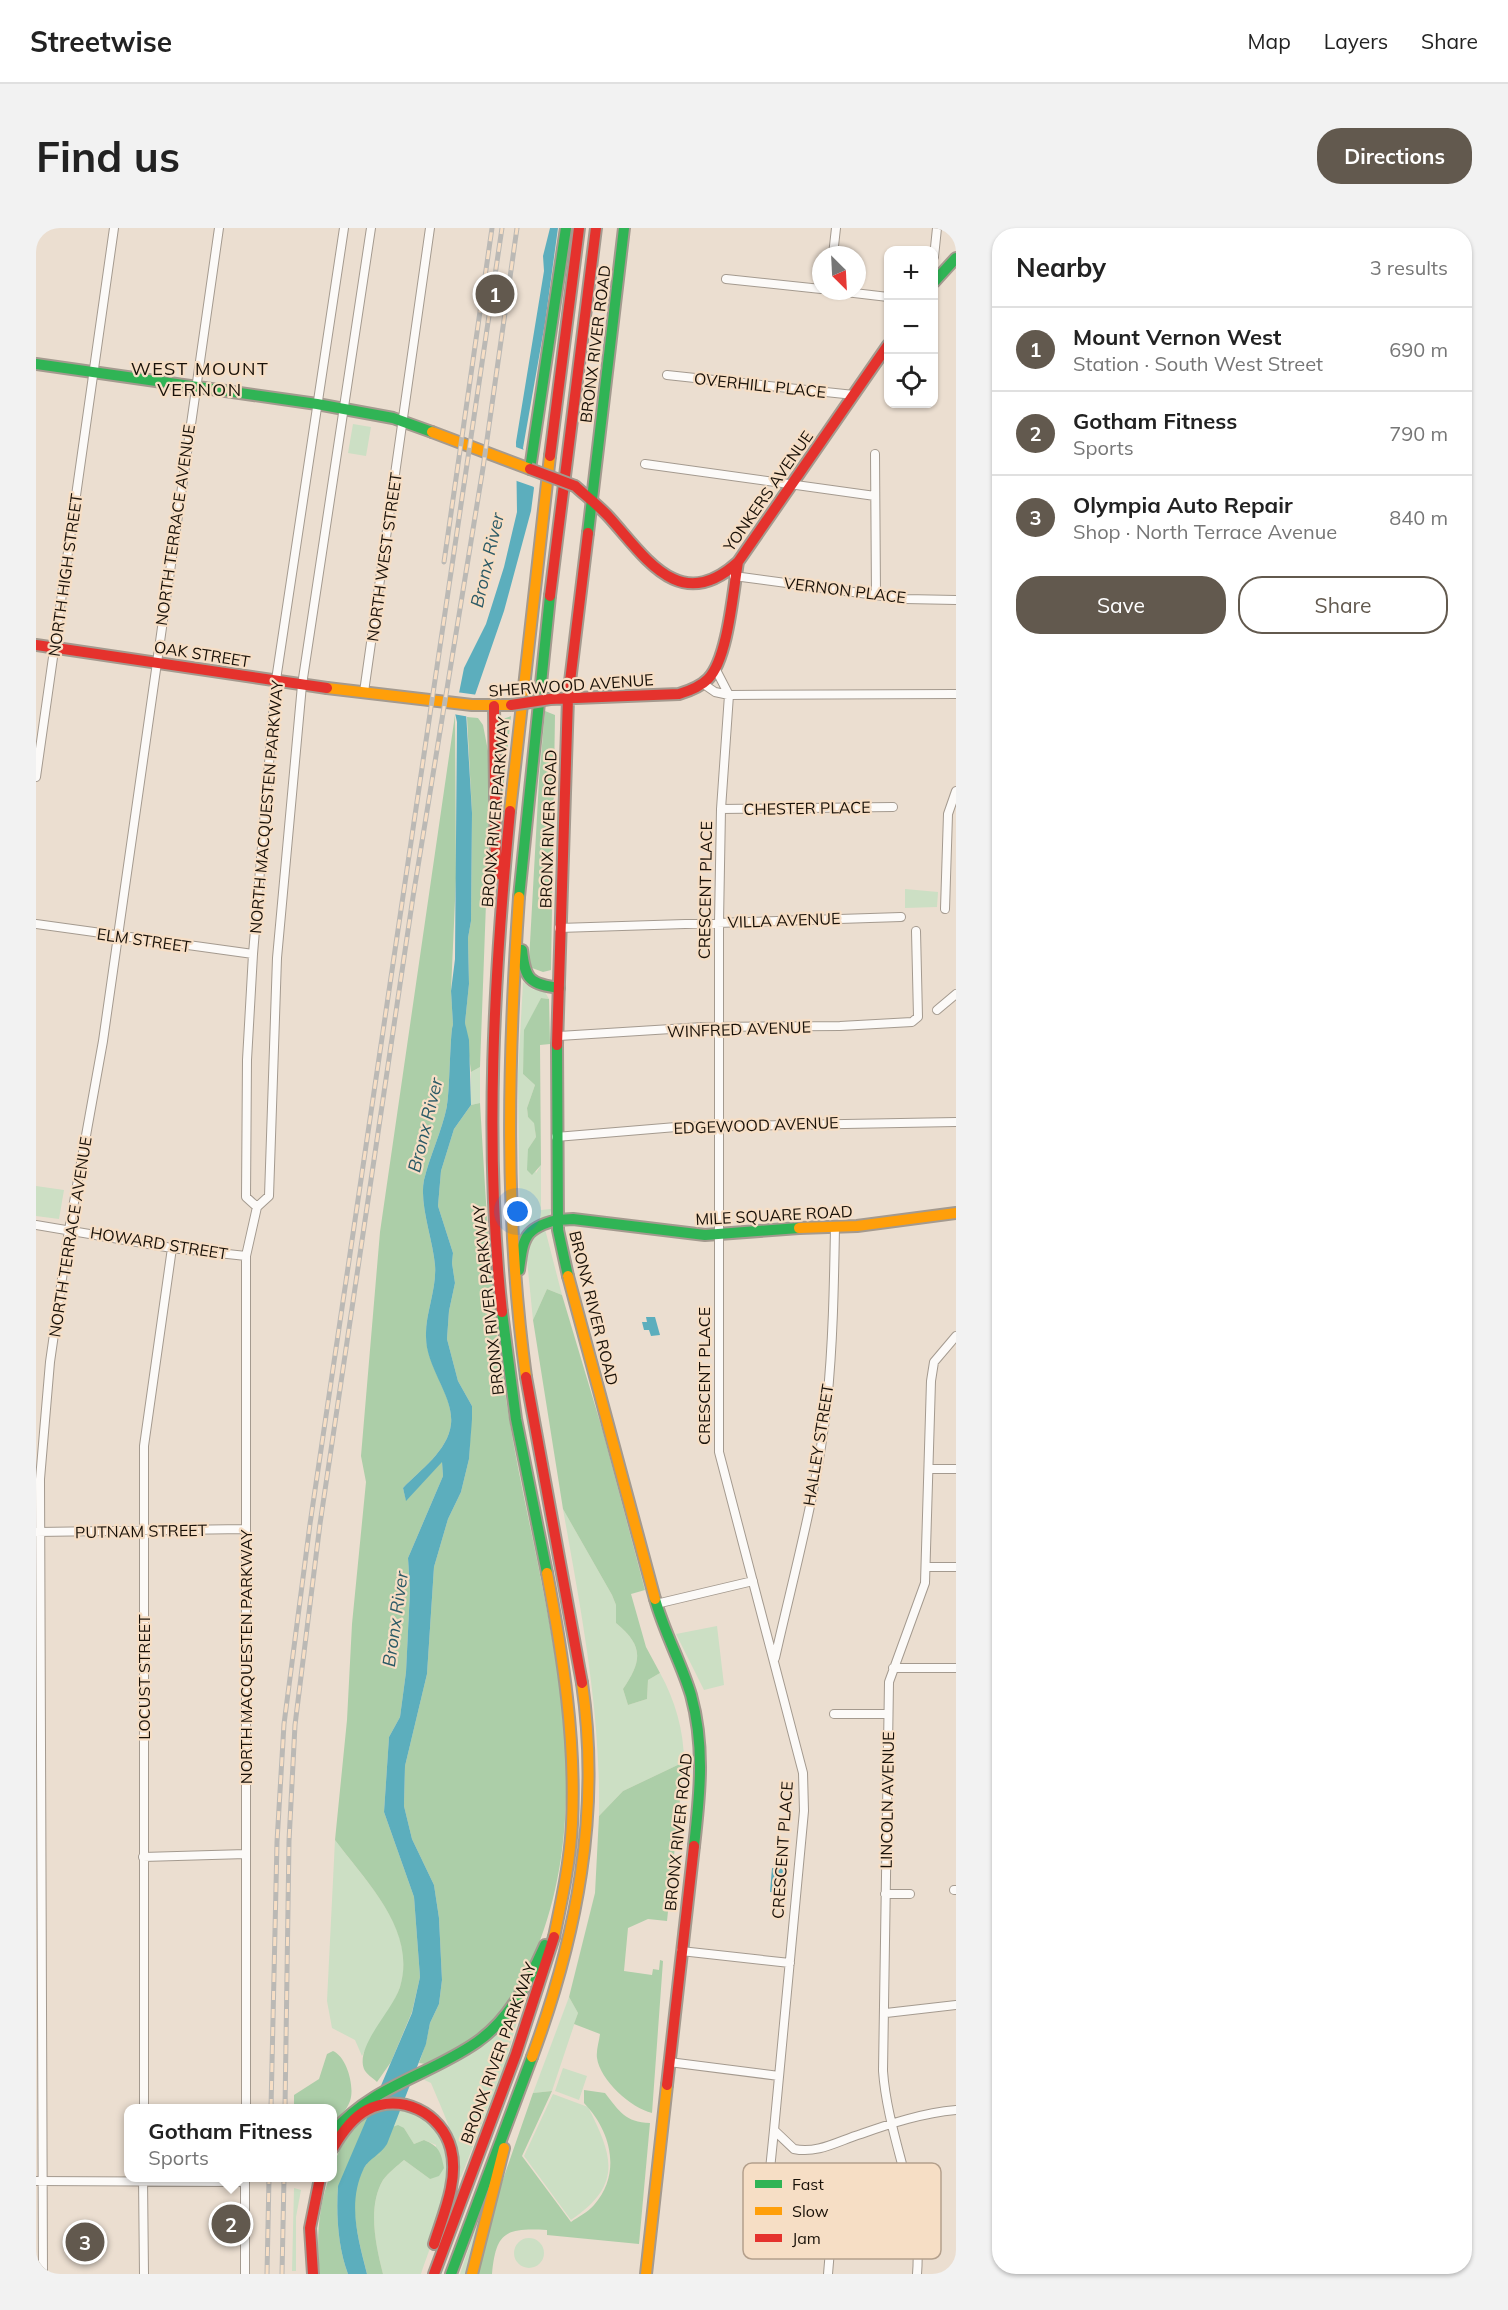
<!DOCTYPE html>
<meta charset="utf-8">
<style>
:root{--surface:#fff;--page:#f2f2f2;--text:#222;--muted:#767676;--line:#e0e0e0;--accent:#62594e}
body{margin:0;font-family:Mulish,sans-serif;background:var(--page);color:var(--text)}
.controls{position:absolute;right:18px;top:18px;display:grid;overflow:hidden;border-radius:12px;box-shadow:0 2px 4px #0004}
.controls button{width:54px;height:54px;display:grid;place-items:center;padding:0;border:0;border-bottom:2px solid var(--line);background:var(--surface);color:var(--text);font:30px sans-serif}
.compass{position:absolute;left:776px;top:18px;width:54px;height:54px;border-radius:50%;background:var(--surface);box-shadow:0 2px 4px #0004;rotate:156deg}
.you{position:absolute;left:482px;top:984px;width:21px;height:21px;margin:-15px;border:4px solid #fff;border-radius:50%;background:#1a73e8;box-shadow:0 0 0 9px #1a73e833}
.badge{display:grid;place-items:center;width:39px;height:39px;border-radius:50%;background:var(--accent);color:#fff;font-size:20px;font-weight:700}
.pin{position:absolute;translate:-50% -50%;border:3px solid #fff;box-shadow:0 2px 6px #0006}
.popup{position:absolute;left:88px;top:1876px;width:213px;height:78px;box-sizing:border-box;display:grid;place-content:center;border-radius:12px;background:var(--surface);filter:drop-shadow(0 2px 4px #0005);font-size:20px;white-space:nowrap;color:var(--muted)}
.popup b{font-size:22px;color:var(--text)}
.popup::after{content:'';position:absolute;left:50%;top:100%;margin-left:-12px;border:12px solid transparent;border-top-color:var(--surface)}
.list{margin:0;padding:0;list-style:none}
h2{display:flex;justify-content:space-between;align-items:center;height:78px;margin:0;padding:0 24px;font-size:26px}
h2 small{font-size:20px;font-weight:400;color:var(--muted)}
.list li{display:grid;grid-template-columns:39px 1fr auto;gap:18px;align-items:center;box-sizing:border-box;height:84px;padding:0 24px;border-top:2px solid var(--line)}
.list b{display:block;font-size:22px;white-space:nowrap}
.list p{margin:0;font-size:20px;white-space:nowrap;color:var(--muted)}
.list em{font-size:20px;font-style:normal;color:var(--muted)}
.actions{display:flex;gap:12px;padding:18px 24px}
.actions a{flex:1;padding:14px 0;border:2px solid var(--accent);border-radius:24px;text-align:center;font-size:21px;color:var(--accent)}
.actions .main{background:var(--accent);color:#fff}
.icon{flex:none;width:33px;height:33px;fill:none;stroke:currentColor;stroke-width:2;stroke-linecap:round;stroke-linejoin:round}
.map{position:relative;flex:none;width:920px;height:2046px;overflow:hidden;border-radius:24px}
header{display:flex;align-items:center;gap:36px;box-sizing:border-box;height:84px;padding:0 30px;background:var(--surface);border-bottom:2px solid var(--line)}
header strong{font-size:28px}
nav{display:flex;gap:33px;margin-inline-start:auto;font-size:21px}
.intro{display:flex;align-items:center;justify-content:space-between;box-sizing:border-box;height:144px;padding:0 36px}
h1{margin:0;font-size:42px}
.button{padding:15px 27px;border-radius:24px;background:var(--accent);color:#fff;font-size:21px;font-weight:700}
main{display:flex;gap:36px;padding:0 36px}
aside{flex:1;background:var(--surface);border-radius:24px;box-shadow:0 2px 4px #0004}
.map>svg:first-child{display:block}
.green{fill:#ccdfc4}
.forest{fill:#accea8}
.water{fill:#5caebd}
.pier{fill:#ebded0}
.lines{fill:none;stroke-linecap:round;stroke-linejoin:round}
.street-casing{stroke:#a49a8f;stroke-width:10}
.fast-casing{stroke:#a49a8f;stroke-width:14}
.slow-casing{stroke:#a49a8f;stroke-width:14}
.jam-casing{stroke:#a49a8f;stroke-width:14}
.street{stroke:#fcfaf8;stroke-width:8}
.fast{stroke:#30b455;stroke-width:10}
.slow{stroke:#ff9f0a;stroke-width:10}
.jam{stroke:#e5322d;stroke-width:10}
.rail-casing{stroke:#bbb9b5;stroke-width:5}
.rail{stroke:#f6dec5;stroke-width:3;stroke-dasharray:9;stroke-linecap:butt}
.jam-bridge-casing{stroke:#a49a8f;stroke-width:14;stroke-linecap:butt}
.jam-bridge{stroke:#e5322d;stroke-width:10}
.labels{text-anchor:middle;dominant-baseline:central;stroke-width:4.5;stroke-linejoin:round;paint-order:stroke}
.street-label{font-size:16px;fill:#191108;stroke:#f6dec5}
.neighbourhood-label{font-size:18px;letter-spacing:1.5px;fill:#191108;stroke:#f6dec5}
.water-label{font-size:18px;font-style:italic;fill:#2b5a66;stroke:#f6dec5}
.key{fill:#f6dec5;stroke:#b4a08c;stroke-width:1.5}
.key-label{font-size:16px;fill:#191108}
</style>
<header>
<strong>Streetwise</strong>
<nav><a>Map</a><a>Layers</a><a>Share</a></nav>
</header>
<div class="intro"><h1>Find us</h1><a class="button">Directions</a></div>
<main>
<div class="map">
<svg width="920" height="2046" viewBox="0 0 920 2046">
<rect width="100%" height="100%" fill="#ebded0"/>
<!-- green -->
<path class="green" d="M317,196L335,199L330,228L312,225Z
M869,661L902,664L901,679L869,680Z
M487,754L496,761L509,764L513,771L505,770L489,802L487,846L499,857L491,880L492,889L498,894L500,909L492,921L500,945L505,937V982L515,981L513,989L484,1011L482,846Z
M444,839V875L435,877V844Z
M0,958L28,962L23,991L0,988Z
M509,1001L526,1067L511,1061L497,1092L490,1022L497,1003Z
M527,1281L576,1367L580,1377V1395C608,1418 606,1433 587,1461L592,1477L611,1471L612,1452L624,1445C639,1472 648,1503 648,1534L587,1563L563,1588C565,1483 545,1383 527,1281Z
M681,1398L688,1457L668,1462L640,1406Z
M299,1612C330,1654 382,1703 364,1759C357,1780 337,1807 326,1828L319,1812L296,1800L291,1773Z
M533,1769L542,1785L516,1863L497,1865Z
M486,1776L469,1837L425,1949L421,1948C423,1914 408,1887 395,1855L382,1849Z
M527,1840L551,1848L543,1872L519,1863Z
M517,1866L552,1879C577,1928 587,1957 535,1992L488,1928Z
M360,1880C369,1882 384,1884 391,1890C435,1929 400,2000 385,2046H347C340,2018 331,1979 347,1952C352,1945 361,1938 368,1932L394,1951L400,1917L388,1912L378,1916L368,1900L348,1902Z
M457,1949L433,2046H424Z
M258,1960L265,1962L260,1989V2043H256Z
M478 2025a15 15 0 1 1 30 0a15 15 0 1 1-30 0Z"/>
<!-- forest -->
<path class="forest" d="M509,483L519,487L515,742L507,744L496,740L493,733L503,552Z
M419,487L420,650L415,763L417,797C414,801 414,864 411,878C406,903 394,927 388,952C383,976 397,1012 399,1037C401,1061 389,1086 390,1109C391,1140 418,1168 415,1196C412,1223 384,1242 367,1260L370,1272L406,1233L407,1248L372,1330L374,1362L370,1444L364,1489L353,1509L348,1584L378,1669L384,1749L376,1784L355,1834L341,1854C337,1850 330,1846 328,1841C319,1818 357,1782 364,1759C381,1702 330,1654 299,1612L311,1492L316,1396L330,1254L325,1228L344,1004Z
M475,488L467,563H464L463,496L467,491Z
M431,489L442,490L447,497L452,523L453,593L444,839L435,844L429,795L433,756L432,710L435,693L436,585Z
M505,770L513,771L514,816L504,817L505,937L496,947L491,942L492,921L500,909L498,895L492,889L491,880L499,857L487,846L488,802Z
M444,875C450,976 455,1077 471,1177C498,1353 571,1548 500,1723C491,1743 484,1765 469,1782C447,1807 418,1821 389,1836L383,1835L390,1815L394,1795L403,1776L406,1752L403,1690L398,1657L376,1611L368,1578L369,1538L391,1446L398,1339L412,1291L425,1264L433,1231L436,1178L422,1153L411,1111L413,1083L419,1055L416,1035L417,1025L402,978L405,943L418,901L435,877Z
M511,1061L526,1067L567,1204L609,1362L595,1366L610,1419L624,1445L612,1452L611,1471L592,1477L587,1461C606,1433 608,1418 580,1395V1377L576,1367L527,1281L497,1092Z
M648,1534L631,1693L612,1691L592,1700L588,1743L616,1747L617,1741L623,1742L624,1732L627,1733L616,1885C595,1880 564,1852 561,1830C560,1822 563,1814 564,1806L538,1796L542,1785L533,1769L559,1665L563,1588L587,1563Z
M297,1823C311,1829 319,1859 314,1873C311,1882 303,1889 297,1896V1880H258V1867L283,1851L291,1826Z
M548,1862L569,1865C584,1884 589,1894 614,1895L603,2016L511,2007V2002C470,2000 460,2003 456,2046H442L457,1980L497,1865L516,1863L486,1928L535,1994C542,1989 552,1984 558,1977C586,1945 575,1903 548,1875Z
M331,1889L348,1902L362,1897L368,1900L378,1916L388,1912C403,1918 405,1924 408,1940L403,1948L394,1951L368,1932C361,1938 352,1945 347,1952C331,1979 340,2018 347,2046H331C324,2016 307,1964 330,1937C334,1932 341,1929 345,1925L302,1958C300,1987 302,2019 312,2046H284C280,2013 282,1981 293,1950H297C297,1924 313,1905 331,1889Z"/>
<!-- water -->
<path class="water" d="M514,0H522L509,95L487,220L498,260L495,283L468,383L439,467L430,484L436,585L435,693L432,710L433,756L429,795L433,812L435,877L418,901L405,943L402,978L417,1025L416,1035L419,1055L413,1083L411,1111L422,1153L436,1178V1191L433,1231L425,1264L412,1291L398,1339L391,1446L369,1538L368,1578L376,1611L398,1657L403,1690L406,1752L403,1776L394,1795L390,1816L351,1916C345,1926 333,1931 328,1940C311,1975 322,2010 331,2046H312C302,2019 300,1987 302,1958L376,1785L384,1749L378,1669L348,1584L353,1509L364,1489L370,1444L374,1362L372,1330L407,1248L406,1234L370,1273L367,1260C384,1242 412,1223 415,1196C418,1168 390,1140 390,1109C389,1086 401,1061 399,1037C397,1012 383,976 388,952C394,927 406,903 411,878C414,864 414,801 417,797L415,763L419,731L421,494L419,485L428,440L450,396L468,339L481,284L480,214L508,43L507,28Z
M610,1089H619L624,1107L615,1108L613,1102H608L606,1094H611Z
M736,1640L747,1641L745,1665L734,1664Z"/>
<!-- pier -->
<path class="pier" d="M477,218L491,223L501,260L478,252Z
M420,464L442,467L433,485L434,489L417,486Z"/>
<g class="lines">
<defs>
<path id="street" d="M797,27L800,0
M898,29L901,0
M690,51L785,61
M801,63L852,69
M631,147L818,167
M839,226L840,367
M609,236L839,268
M698,348L869,371L920,372
M679,440L693,467L685,581L683,694V1224L767,1545L768,1583L738,1902L758,1921C782,1926 802,1913 825,1906C856,1895 887,1885 920,1882
M666,455L679,464L693,467L920,466
M328,464L394,0
M0,549L78,0
M685,581L857,579
M909,681L912,586L920,563
M0,696L217,726
M523,700L865,689
M901,782L920,766
M523,808L667,799L804,798L876,794L882,789L880,703
M520,909L640,899L920,894
M221,979L210,969L211,832L217,726L240,452L308,0
M0,997L136,1020L210,1028
M894,1241H920
M1,1304L209,1301
M890,1339H920
M620,1376L717,1353
M739,1430C758,1345 782,1260 791,1174C797,1116 798,1057 799,999
M857,1440H920
M798,1486H852
M107,1629L210,1626
M918,1662H920
M849,1666H874
M645,1723L754,1735
M850,1785L920,1777
M633,1834L743,1848
M108,1880V1218L136,1020
M210,1880V1028L221,979L233,968L241,730L266,457L335,0
M107,1950L108,2046
M209,1951V2046
M0,1953L209,1954
M792,1958L798,1975L792,2046
M731,1971L738,1902
M7,2046L4,1251L14,1134L33,1002L67,813L183,0
M881,2046C887,1976 852,1912 847,1843L853,1454L889,1355L895,1153L898,1134L920,1108"/>
<path id="fast" d="M898,54L920,30
M0,136L281,176L357,190L396,204
M494,241L530,0
M552,305L588,0
M483,669L514,368
M486,722C489,752 494,756 523,760
M521,817L522,1002L532,1048
M521,992L537,991L669,1007L763,1000
M483,1042C487,1011 488,1000 521,992
M466,1084L480,1191L511,1345
M619,1371C628,1404 645,1434 655,1467C669,1518 664,1566 658,1618
M297,1904C338,1857 392,1848 441,1814C474,1791 493,1753 509,1717
M415,2046L496,1829"/>
<path id="slow" d="M396,204L494,241
M291,460L436,477H475
M474,583L514,228
M483,669C472,829 468,989 490,1149
M763,1000L821,998L920,985
M532,1048L619,1371
M511,1345C527,1428 540,1511 536,1596C534,1634 526,1671 518,1709
M496,1829C541,1708 565,1584 546,1455
M436,2046L468,1920
M610,2046L631,1857"/>
<path id="jam" d="M514,228L543,0
M539,258C550,268 563,278 573,289C610,330 644,387 702,334L852,117
M514,368L560,0
M0,417L291,460
M514,471L643,466C653,463 664,459 672,451C692,431 697,363 702,334
M458,478L460,647
M521,817L532,470L552,305
M466,1084C448,918 458,749 474,583
M490,1149L546,1455
M631,1857L658,1618
M297,1920C305,1906 316,1890 331,1882C364,1864 406,1885 415,1921C423,1952 407,1987 398,2016
M277,2046L274,2000L284,1950
M398,2046L480,1826L518,1709"/>
</defs>
<!-- street casing -->
<use href="#street" class="street-casing"/>
<!-- fast casing -->
<use href="#fast" class="fast-casing"/>
<!-- slow casing -->
<use href="#slow" class="slow-casing"/>
<!-- jam casing -->
<use href="#jam" class="jam-casing"/>
<!-- street -->
<use href="#street" class="street"/>
<!-- fast -->
<use href="#fast" class="fast"/>
<!-- slow -->
<use href="#slow" class="slow"/>
<!-- jam -->
<use href="#jam" class="jam"/>
<defs>
<path id="rail" d="M408,334L456,0
M235,1880L241,1614L248,1496L274,1296L466,0
M249,1880L253,1613L259,1497L284,1296L377,669L447,240L481,0
M231,2046L233,1950
M246,2046L248,1950"/>
</defs>
<!-- rail casing -->
<use href="#rail" class="rail-casing"/>
<!-- rail -->
<use href="#rail" class="rail"/>
<defs>
<path id="jam-bridge" d="M494,241L539,258
M475,477L514,471"/>
</defs>
<!-- jam-bridge casing -->
<use href="#jam-bridge" class="jam-bridge-casing"/>
<!-- jam-bridge -->
<use href="#jam-bridge" class="jam-bridge"/>
</g>
<g class="labels">
<!-- street labels -->
<g class="street-label">
<text transform="translate(559 116) rotate(-83)">BRONX RIVER ROAD</text>
<text transform="translate(724 157) rotate(6)">OVERHILL PLACE</text>
<text transform="translate(732 263) rotate(-55)">YONKERS AVENUE</text>
<text transform="translate(139 297) rotate(-82)">NORTH TERRACE AVENUE</text>
<text transform="translate(348 329) rotate(-82)">NORTH WEST STREET</text>
<text transform="translate(29 347) rotate(-82)">NORTH HIGH STREET</text>
<text transform="translate(809 362) rotate(7)">VERNON PLACE</text>
<text transform="translate(166 426) rotate(9)">OAK STREET</text>
<text transform="translate(535 457) rotate(-4)">SHERWOOD AVENUE</text>
<text transform="translate(230 579) rotate(-85)">NORTH MACQUESTEN PARKWAY</text>
<text transform="translate(771 580) rotate(-1)">CHESTER PLACE</text>
<text transform="translate(459 584) rotate(-85)">BRONX RIVER PARKWAY</text>
<text transform="translate(512 601) rotate(-88)">BRONX RIVER ROAD</text>
<text transform="translate(669 662) rotate(-89)">CRESCENT PLACE</text>
<text transform="translate(748 692) rotate(-2)">VILLA AVENUE</text>
<text transform="translate(108 712) rotate(8)">ELM STREET</text>
<text transform="translate(703 801) rotate(-2)">WINFRED AVENUE</text>
<text transform="translate(720 897) rotate(-2)">EDGEWOOD AVENUE</text>
<text transform="translate(738 987) rotate(-3)">MILE SQUARE ROAD</text>
<text transform="translate(34 1009) rotate(-81)">NORTH TERRACE AVENUE</text>
<text transform="translate(123 1015) rotate(9)">HOWARD STREET</text>
<text transform="translate(452 1072) rotate(-96)">BRONX RIVER PARKWAY</text>
<text transform="translate(558 1080) rotate(76)">BRONX RIVER ROAD</text>
<text transform="translate(668 1148) rotate(-90)">CRESCENT PLACE</text>
<text transform="translate(782 1217) rotate(-81)">HALLEY STREET</text>
<text transform="translate(105 1303) rotate(-1)">PUTNAM STREET</text>
<text transform="translate(210 1429) rotate(-90)">NORTH MACQUESTEN PARKWAY</text>
<text transform="translate(108 1449) rotate(-90)">LOCUST STREET</text>
<text transform="translate(851 1572) rotate(-89)">LINCOLN AVENUE</text>
<text transform="translate(642 1604) rotate(-84)">BRONX RIVER ROAD</text>
<text transform="translate(746 1622) rotate(-86)">CRESCENT PLACE</text>
<text transform="translate(462 1825) rotate(-70)">BRONX RIVER PARKWAY</text>
</g>
<!-- neighbourhood labels -->
<g class="neighbourhood-label">
<text x="164" y="140">WEST MOUNT<tspan x="164" dy="21">VERNON</tspan></text>
</g>
<!-- water labels -->
<g class="water-label">
<text transform="translate(451 332) rotate(-77)">Bronx River</text>
<text transform="translate(389 897) rotate(-76)">Bronx River</text>
<text transform="translate(359 1391) rotate(-82)">Bronx River</text>
</g>
</g>
<!-- legend -->
<rect x="707" y="1935" width="198" height="96" rx="9" class="key"/>
<rect x="719" y="1952" width="27" height="8" fill="#30b455"/>
<rect x="719" y="1979" width="27" height="8" fill="#ff9f0a"/>
<rect x="719" y="2006" width="27" height="8" fill="#e5322d"/>
<g class="key-label">
<text x="756" y="1962">Fast</text>
<text x="756" y="1989">Slow</text>
<text x="756" y="2016">Jam</text>
</g>
</svg>
<div class="controls">
<button>+</button>
<button>−</button>
<button><svg class="icon" aria-label="locate" viewBox="0 0 24 24"><circle cx="12" cy="12" r="6"/><path d="M12 2v4M12 18v4M2 12h4M18 12h4"/></svg></button>
</div>
<svg class="compass" viewBox="-18 -18 36 36"><path d="M0-13l5 13h-10z" fill="#e53935"/><path d="M0 13l5-13h-10z" fill="#767676"/></svg>
<div class="you"></div>
<div class="pin badge" style="left:459px;top:66px">1</div>
<div class="pin badge" style="left:195px;top:1996px">2</div>
<div class="popup"><b>Gotham Fitness</b>Sports</div>
<div class="pin badge" style="left:49px;top:2014px">3</div>
</div>
<aside>
<h2>Nearby<small>3 results</small></h2>
<ul class="list">
<li><span class="badge">1</span><div><b>Mount Vernon West</b><p>Station · South West Street</p></div><em>690 m</em></li>
<li><span class="badge">2</span><div><b>Gotham Fitness</b><p>Sports</p></div><em>790 m</em></li>
<li><span class="badge">3</span><div><b>Olympia Auto Repair</b><p>Shop · North Terrace Avenue</p></div><em>840 m</em></li>
</ul>
<div class="actions"><a class="main">Save</a><a>Share</a></div>
</aside>
</main>
